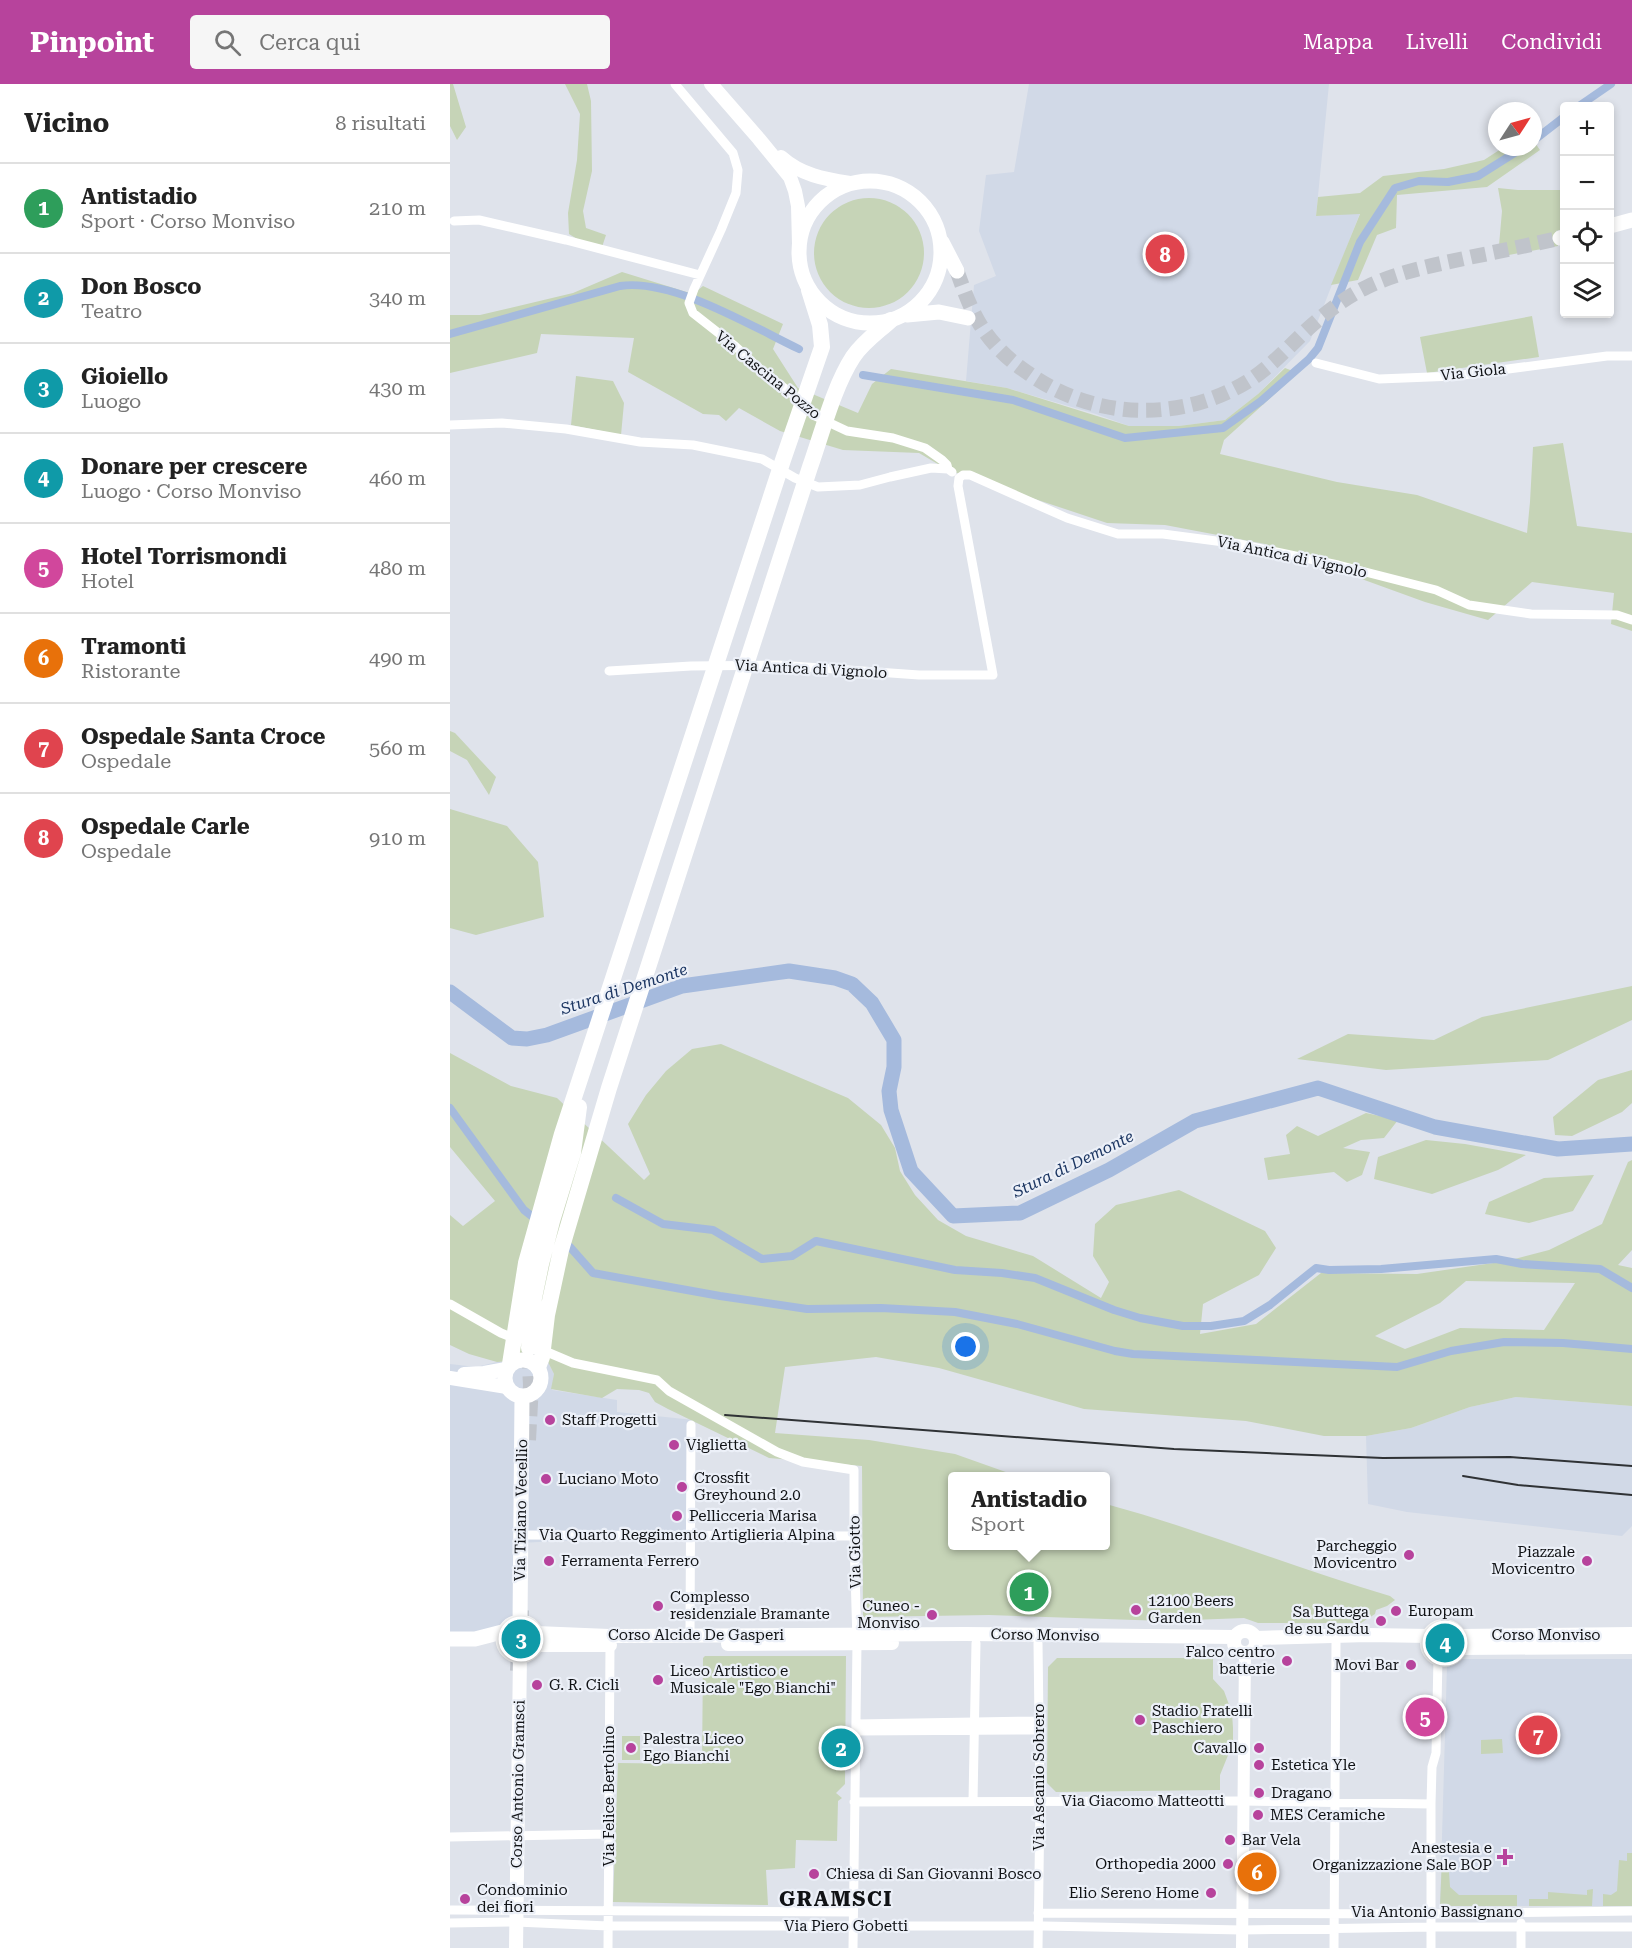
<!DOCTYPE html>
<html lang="it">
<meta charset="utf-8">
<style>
:root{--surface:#fff;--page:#f6f6f6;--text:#222;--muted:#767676;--line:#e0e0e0;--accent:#b7439c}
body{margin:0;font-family:"Roboto Serif",serif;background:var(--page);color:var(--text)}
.controls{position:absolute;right:18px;top:18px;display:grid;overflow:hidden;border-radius:6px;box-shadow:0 3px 9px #0003}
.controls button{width:54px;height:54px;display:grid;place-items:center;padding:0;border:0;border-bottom:2px solid var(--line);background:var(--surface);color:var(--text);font:30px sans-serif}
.compass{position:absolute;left:1038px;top:18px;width:54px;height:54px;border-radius:50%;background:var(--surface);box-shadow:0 3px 9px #0003;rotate:54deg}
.you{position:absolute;left:516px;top:1263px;width:21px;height:21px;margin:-15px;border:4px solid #fff;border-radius:50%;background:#1a73e8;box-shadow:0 0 0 9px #1a73e833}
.badge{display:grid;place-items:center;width:39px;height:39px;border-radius:50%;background:var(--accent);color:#fff;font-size:20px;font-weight:700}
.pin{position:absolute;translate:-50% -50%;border:3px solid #fff;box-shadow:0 2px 6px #0006}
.popup{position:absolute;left:498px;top:1388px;width:162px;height:78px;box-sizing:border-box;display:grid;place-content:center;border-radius:6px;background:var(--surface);filter:drop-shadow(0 2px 4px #0005);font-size:20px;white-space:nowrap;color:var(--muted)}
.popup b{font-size:22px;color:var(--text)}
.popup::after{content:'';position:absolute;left:50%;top:100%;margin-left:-12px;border:12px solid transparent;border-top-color:var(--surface)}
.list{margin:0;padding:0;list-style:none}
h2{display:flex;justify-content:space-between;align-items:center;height:78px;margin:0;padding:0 24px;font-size:26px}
h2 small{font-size:20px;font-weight:400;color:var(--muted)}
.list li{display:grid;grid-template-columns:39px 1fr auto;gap:18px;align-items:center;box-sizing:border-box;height:90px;padding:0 24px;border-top:2px solid var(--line)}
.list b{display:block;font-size:22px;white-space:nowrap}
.list p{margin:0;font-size:20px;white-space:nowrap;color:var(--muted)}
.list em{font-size:20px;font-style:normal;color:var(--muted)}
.icon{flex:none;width:33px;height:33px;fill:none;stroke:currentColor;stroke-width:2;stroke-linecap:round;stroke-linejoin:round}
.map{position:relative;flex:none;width:1182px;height:1864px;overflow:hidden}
header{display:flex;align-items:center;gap:36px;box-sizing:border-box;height:84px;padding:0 30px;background:var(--accent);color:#fff}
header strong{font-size:28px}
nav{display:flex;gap:33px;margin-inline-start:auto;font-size:21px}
.search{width:420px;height:54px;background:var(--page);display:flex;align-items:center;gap:15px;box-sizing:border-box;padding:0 21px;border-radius:6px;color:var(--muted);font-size:22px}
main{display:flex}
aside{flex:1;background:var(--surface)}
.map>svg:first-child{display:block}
.built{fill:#d1d9e7}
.green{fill:#c6d4b7;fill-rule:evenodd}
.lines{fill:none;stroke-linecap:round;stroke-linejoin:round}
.canal{stroke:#a5badd;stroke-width:8}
.river{stroke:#a5badd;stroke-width:15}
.primary-tunnel{stroke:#c0c4cb;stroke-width:15;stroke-dasharray:15 8;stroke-linecap:butt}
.trunk-tunnel{stroke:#c0c4cb;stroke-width:16;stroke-dasharray:16 8;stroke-linecap:butt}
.minor{stroke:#fff;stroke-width:9}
.tertiary{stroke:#fff;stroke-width:12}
.secondary{stroke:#fff;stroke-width:14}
.primary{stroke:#fff;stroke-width:15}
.trunk{stroke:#fff;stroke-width:16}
.rail{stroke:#2f3235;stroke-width:2}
.poi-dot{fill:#b7439c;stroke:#ecf0f8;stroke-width:2}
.labels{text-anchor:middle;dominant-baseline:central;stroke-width:4.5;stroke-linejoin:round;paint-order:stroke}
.street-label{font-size:15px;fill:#101215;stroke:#ecf0f8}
.poi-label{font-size:15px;fill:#101215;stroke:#ecf0f8;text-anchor:start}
.water-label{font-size:16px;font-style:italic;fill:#1c3662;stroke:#ecf0f8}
.district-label{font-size:21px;font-weight:bold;letter-spacing:1.5px;fill:#101215;stroke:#ecf0f8}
</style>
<header>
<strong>Pinpoint</strong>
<div class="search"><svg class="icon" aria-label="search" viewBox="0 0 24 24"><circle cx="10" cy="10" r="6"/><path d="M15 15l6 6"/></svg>Cerca qui</div>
<nav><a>Mappa</a><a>Livelli</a><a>Condividi</a></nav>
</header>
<main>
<aside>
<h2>Vicino<small>8 risultati</small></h2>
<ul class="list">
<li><span class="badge" style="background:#2e9e5b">1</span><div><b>Antistadio</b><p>Sport · Corso Monviso</p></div><em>210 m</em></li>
<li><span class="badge" style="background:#0f9aa8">2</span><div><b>Don Bosco</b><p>Teatro</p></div><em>340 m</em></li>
<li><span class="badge" style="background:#0f9aa8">3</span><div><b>Gioiello</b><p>Luogo</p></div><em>430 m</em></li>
<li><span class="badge" style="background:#0f9aa8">4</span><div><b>Donare per crescere</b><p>Luogo · Corso Monviso</p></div><em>460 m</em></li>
<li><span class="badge" style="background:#d1479c">5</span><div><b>Hotel Torrismondi</b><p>Hotel</p></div><em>480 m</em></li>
<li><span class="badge" style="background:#e8710a">6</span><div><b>Tramonti</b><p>Ristorante</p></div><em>490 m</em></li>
<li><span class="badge" style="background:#e0444e">7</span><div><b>Ospedale Santa Croce</b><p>Ospedale</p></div><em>560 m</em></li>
<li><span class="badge" style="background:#e0444e">8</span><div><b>Ospedale Carle</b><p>Ospedale</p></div><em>910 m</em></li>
</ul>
</aside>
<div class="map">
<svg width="1182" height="1864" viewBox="0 0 1182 1864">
<rect width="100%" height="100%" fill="#dfe3eb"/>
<!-- built -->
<path class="built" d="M579,0H879L866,132L910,129L860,257L808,310L775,336L729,342H679L646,330L557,304L516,297L524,201L546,192L529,147L536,91L564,88Z
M96,1274L104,1290L102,1306L167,1316V1328L244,1336V1450L70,1459L72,1557L0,1559V1280L26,1283L47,1278Z
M1066,1313L1182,1322V1442L1172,1452L957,1428L918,1420L916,1352L961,1344L1020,1323Z
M1011,1575H1182V1822H990L997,1581Z"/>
<!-- green -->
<path class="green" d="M0,0H3L16,43L7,56L0,42Z
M115,0H137L141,17L142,87L133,127L136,144L156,151L150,169L119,150L118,129L127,76L130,30Z
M1083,56L1090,66L1037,103L947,111L946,144L927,151L908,196L881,201L910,130L866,132L868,113L910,109L933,92L994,85L1034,76L1054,63H1083Z
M1048,104L1068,106H1114V145L1106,147L1108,162L1048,173L1052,127Z
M364 169a55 55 0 1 1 110 0a55 55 0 1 1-110 0Z
M172,188L243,210L253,202L333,240L323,265L348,304L408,329L422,300L441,285L557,304L679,342H729L775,336L808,310L835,284L848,289L774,356L770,370L887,398L967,411L1077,449L1080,418L1083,363L1113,359L1127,442L1182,449V547L1161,540L1164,509L1082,498L1038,536L975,518L815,460L715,441L657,439L498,386L469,369L393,366L330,347L289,324L276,337L269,331L253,330L178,288L184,254L91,250L87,269L0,289V231H30L123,209Z
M1082,232L1089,273L977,289L970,253Z
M126,292L163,297L174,319L171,351L121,341Z
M0,647L5,649L46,693L39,711L17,676L0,667Z
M0,725L57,742L88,778L94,833L26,851L0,844Z
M1182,902V936L1098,976L936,986L847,975L898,950L984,956L1032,933Z
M271,960L398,1014L431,1041L445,1064L450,1087L465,1111L488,1136L516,1152L583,1172L651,1214L659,1198L643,1172L645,1140L666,1121L729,1106L815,1147L826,1164L809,1191L753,1220L750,1250L806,1240L871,1189L967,1190L1057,1177L1099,1166L1152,1140L1178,1078L1182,1076V1166L1168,1181L1182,1184V1322L1066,1313L1020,1323L961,1344L916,1352H874L796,1337L634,1325L489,1284L426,1273L335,1283L325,1349L419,1356L505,1370L567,1392H502V1462H656V1420C752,1446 844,1484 940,1512L945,1516L937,1522L926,1526L925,1530L911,1539H808L794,1534L715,1537L539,1531L413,1533L412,1382L319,1374L218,1325L205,1318L199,1309L189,1306L167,1305L152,1314L101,1305L104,1290L96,1274L47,1278L19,1270L0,1261V1131L13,1142L45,1117L0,1063V969L61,1002L107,1014L194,1096L200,1090L178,1040L196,1011L216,987L242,965ZM1016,1197L1125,1199L1094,1246L1010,1244L955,1265L925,1252L990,1219Z
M1182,986V1019L1172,1028L1122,1052L1105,1051L1103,1033L1148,996Z
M916,1029L948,1036L934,1054L911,1056L893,1064L920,1068L912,1091L897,1098L884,1088L818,1096L814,1074L840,1070L836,1051L847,1042L868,1052Z
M976,1056L1015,1060L1076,1071L1048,1086L982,1110L924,1095L928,1073Z
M1144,1091L1123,1127L1079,1139L1035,1130L1039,1118L1094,1094Z
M255,1572H396L395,1700L386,1709L392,1714L388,1717L387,1757L346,1756L345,1784L316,1786L318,1821L163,1818L168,1679L252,1680L253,1574Z
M607,1574H763V1595L774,1607L782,1629L783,1644V1659L770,1691V1706L606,1708L597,1699L598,1583Z
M172,1652H190V1676H172Z
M1052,1655L1053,1669L1031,1670V1656Z
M1177,1769H1182V1822H1153V1810L1161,1811L1167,1807L1169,1776L1177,1777Z
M992,1774H998L1000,1803L1009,1811H1067V1822H990Z
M1143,1805L1142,1822H1079V1815H1098V1808L1137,1811V1806Z"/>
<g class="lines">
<!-- canal -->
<path class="canal" d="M1129,22L1161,0
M1083,57L1114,33
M0,250L170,202C222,194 301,242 349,265
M413,291L563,316L675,354L773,344L811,317L859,275L868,264L910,158L945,104L969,97L998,98L1028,92L1074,63
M0,1024L74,1126L88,1137
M166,1114L213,1140L263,1146L312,1175L342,1172L366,1157L505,1186L552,1189L585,1194L664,1226L690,1234L733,1242H761L794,1237L820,1221L866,1184L879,1186L931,1185L1046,1175L1072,1180L1150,1185L1182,1204
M112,1157L120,1163L143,1189L270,1212L357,1225L431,1224L505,1228L567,1240L665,1267L683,1270L947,1283L1001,1267L1054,1258L1113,1259L1182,1265"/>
<!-- river -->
<path class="river" d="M0,908L62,954L77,955L97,951L232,902L339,887L385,894L402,900L422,919L444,956V983L439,1007L441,1026L461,1087L503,1132L570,1129L659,1086L745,1037L868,1004L985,1043L1108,1065L1182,1060"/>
<!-- primary-tunnel -->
<path class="primary-tunnel" d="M507,187C513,204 519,221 528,237C540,258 558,276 578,289C644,336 731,339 800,296C823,281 841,260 861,242C878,227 896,213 917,203C950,187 985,181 1021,173C1051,167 1080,161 1110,154"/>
<!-- trunk-tunnel -->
<path class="trunk-tunnel" d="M78,1356L81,1301L79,1264
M68,1587L71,1526"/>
<!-- minor -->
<path class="minor" d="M225,0L283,69L288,86L286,109L271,146L244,205L239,219L243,229L285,262L311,286L346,313L365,332L397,347L443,354L475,364L492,376L497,381L498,385
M4,137L29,136L116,156L250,191
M866,279L929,295L1005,292L1157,272H1182
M0,341L52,339L116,345L190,358L243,361L312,375L345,394L368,403L410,401L440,393L481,384L498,385L502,388
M509,394L513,391H520L617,434L668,450H713L789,460L888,481L986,506L1019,521L1081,530L1167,531L1182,536
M159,587L241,582L328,581L469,591H543L508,402L509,394
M0,1220L51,1249L66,1255
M90,1265L123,1279L207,1296L219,1307L327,1368L353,1378L404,1386V1452L407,1559L403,1864
M70,1451L404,1452
M240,1551L241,1341
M588,1559L590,1717L588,1864
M406,1640L588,1637
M405,1647L588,1646
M523,1717L526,1559
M404,1718L792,1717L981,1720
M0,1753L158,1750
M0,1826L403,1828
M588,1829L981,1830L1182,1827
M0,1839L66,1838L158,1842H594L792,1846L981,1843H1182
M158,1864L160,1561
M884,1864L886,1559
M981,1864V1720L982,1683L986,1669L988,1574
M1071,1864V1839"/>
<!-- tertiary -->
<path class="tertiary" d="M792,1864L795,1570"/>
<!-- secondary -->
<path class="secondary" d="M261,0L309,55L340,93L345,107L348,122L349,160
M331,73C351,91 374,95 400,99
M14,1290L34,1289L56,1285
M0,1294L57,1303
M977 1559a17 17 0 1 1 34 0a17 17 0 1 1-34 0Z
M784 1558a11 11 0 1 1 22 0a11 11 0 1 1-22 0Z
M86,1549L159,1552L515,1550L785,1553
M1009,1552L1182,1550
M806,1554L918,1551L979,1552
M278,1560L442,1559
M87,1561H160
M1010,1564L1182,1563
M66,1864L70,1572"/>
<!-- primary -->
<path class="primary" d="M349 168a71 71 0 1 1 142 0a71 71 0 1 1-142 0Z
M1160,142L1182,136
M1110,154L1114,153
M492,158L507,187
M457,231L489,228L518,234
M55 1294a18 18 0 1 1 36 0a18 18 0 1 1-36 0Z
M53 1555a17 17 0 1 1 34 0a17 17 0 1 1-34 0Z
M70,1539L72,1313
M0,1555H25L56,1547"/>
<!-- trunk -->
<path class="trunk" d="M79,1264L84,1214L91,1180L102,1137L123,1069L129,1023
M60,1280L76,1179L112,1050L333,376L372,263L370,241L359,206
M88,1283L92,1273L97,1231L111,1166L159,1004L360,383C372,349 384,302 403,273C413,258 428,248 441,236"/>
<!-- rail -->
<path class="rail" d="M275,1331L724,1365L933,1374L1060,1373L1182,1382
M1013,1392L1068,1401L1182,1411"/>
</g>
<!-- markers -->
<g class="poi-dot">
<circle cx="100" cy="1336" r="6"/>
<circle cx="224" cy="1361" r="6"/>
<circle cx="96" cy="1395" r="6"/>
<circle cx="232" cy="1403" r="6"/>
<circle cx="227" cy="1432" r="6"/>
<circle cx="959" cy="1471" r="6"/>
<circle cx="99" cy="1477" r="6"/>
<circle cx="1137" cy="1477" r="6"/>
<circle cx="208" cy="1522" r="6"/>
<circle cx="686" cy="1526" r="6"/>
<circle cx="946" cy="1527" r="6"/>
<circle cx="482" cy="1531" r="6"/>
<circle cx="931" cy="1537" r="6"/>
<circle cx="837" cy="1577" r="6"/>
<circle cx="961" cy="1581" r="6"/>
<circle cx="208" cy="1596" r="6"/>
<circle cx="87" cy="1601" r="6"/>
<circle cx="690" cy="1636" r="6"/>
<circle cx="181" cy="1664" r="6"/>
<circle cx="809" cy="1664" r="6"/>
<circle cx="809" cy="1681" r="6"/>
<circle cx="809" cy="1709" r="6"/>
<circle cx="808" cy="1731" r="6"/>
<circle cx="780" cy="1756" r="6"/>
<path d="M1052 1764h6v6h6v6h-6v6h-6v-6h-6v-6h6z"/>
<circle cx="778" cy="1780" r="6"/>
<circle cx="364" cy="1790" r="6"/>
<circle cx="761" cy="1809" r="6"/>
<circle cx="15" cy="1815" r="6"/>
</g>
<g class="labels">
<!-- street labels -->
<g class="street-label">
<text transform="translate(1023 288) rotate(-6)">Via Giola</text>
<text transform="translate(318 291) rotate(39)">Via Cascina Pozzo</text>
<text transform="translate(842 473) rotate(12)">Via Antica di Vignolo</text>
<text transform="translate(361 585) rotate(3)">Via Antica di Vignolo</text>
<text transform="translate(71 1426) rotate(-89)">Via Tiziano Vecellio</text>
<text x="237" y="1451">Via Quarto Reggimento Artiglieria Alpina</text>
<text transform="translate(405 1468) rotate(-91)">Via Giotto</text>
<text x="246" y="1551">Corso Alcide De Gasperi</text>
<text transform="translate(595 1551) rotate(1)">Corso Monviso</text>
<text x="1096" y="1551">Corso Monviso</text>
<text transform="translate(589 1693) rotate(-90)">Via Ascanio Sobrero</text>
<text transform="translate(68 1700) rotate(-89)">Corso Antonio Gramsci</text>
<text transform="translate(159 1712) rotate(-90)">Via Felice Bertolino</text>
<text x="693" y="1717">Via Giacomo Matteotti</text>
<text x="987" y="1828">Via Antonio Bassignano</text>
<text x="396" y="1842">Via Piero Gobetti</text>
</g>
<!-- poi labels -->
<g class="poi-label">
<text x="112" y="1336">Staff Progetti</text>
<text x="236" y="1361">Viglietta</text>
<text x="244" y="1394">Crossfit<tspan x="244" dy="17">Greyhound 2.0</tspan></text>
<text x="108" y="1395">Luciano Moto</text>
<text x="239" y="1432">Pellicceria Marisa</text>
<text x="947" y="1462" text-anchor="end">Parcheggio<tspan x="947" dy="17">Movicentro</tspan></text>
<text x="1125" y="1468" text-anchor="end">Piazzale<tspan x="1125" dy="17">Movicentro</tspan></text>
<text x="111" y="1477">Ferramenta Ferrero</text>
<text x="220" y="1513">Complesso<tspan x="220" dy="17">residenziale Bramante</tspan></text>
<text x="698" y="1517">12100 Beers<tspan x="698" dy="17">Garden</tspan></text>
<text x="470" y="1522" text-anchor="end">Cuneo -<tspan x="470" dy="17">Monviso</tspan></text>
<text x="958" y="1527">Europam</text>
<text x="919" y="1528" text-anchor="end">Sa Buttega<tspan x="919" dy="17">de su Sardu</tspan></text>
<text x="825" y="1568" text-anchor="end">Falco centro<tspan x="825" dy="17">batterie</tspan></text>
<text x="949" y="1581" text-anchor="end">Movi Bar</text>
<text x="220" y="1587">Liceo Artistico e<tspan x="220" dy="17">Musicale "Ego Bianchi"</tspan></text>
<text x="99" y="1601">G. R. Cicli</text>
<text x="702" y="1627">Stadio Fratelli<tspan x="702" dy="17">Paschiero</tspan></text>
<text x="193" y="1655">Palestra Liceo<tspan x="193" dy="17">Ego Bianchi</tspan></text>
<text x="797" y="1664" text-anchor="end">Cavallo</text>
<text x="821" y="1681">Estetica Yle</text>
<text x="821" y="1709">Dragano</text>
<text x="820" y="1731">MES Ceramiche</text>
<text x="792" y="1756">Bar Vela</text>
<text x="1042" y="1764" text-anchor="end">Anestesia e<tspan x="1042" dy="17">Organizzazione Sale BOP</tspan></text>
<text x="766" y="1780" text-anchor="end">Orthopedia 2000</text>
<text x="376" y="1790">Chiesa di San Giovanni Bosco</text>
<text x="27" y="1806">Condominio<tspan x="27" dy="17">dei fiori</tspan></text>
<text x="749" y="1809" text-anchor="end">Elio Sereno Home</text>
</g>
<!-- water labels -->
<g class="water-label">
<text transform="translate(174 905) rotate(-18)">Stura di Demonte</text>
<text transform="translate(623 1080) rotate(-26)">Stura di Demonte</text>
</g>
<!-- district labels -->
<g class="district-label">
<text x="386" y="1815">GRAMSCI</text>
</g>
</g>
</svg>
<div class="controls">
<button>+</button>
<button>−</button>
<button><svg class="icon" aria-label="locate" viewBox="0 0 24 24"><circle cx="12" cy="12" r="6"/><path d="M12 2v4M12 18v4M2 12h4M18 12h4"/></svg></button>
<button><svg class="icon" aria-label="layers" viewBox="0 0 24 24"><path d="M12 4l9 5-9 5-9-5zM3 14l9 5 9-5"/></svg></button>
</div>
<svg class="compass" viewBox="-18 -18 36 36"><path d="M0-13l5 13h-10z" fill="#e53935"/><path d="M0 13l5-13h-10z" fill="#767676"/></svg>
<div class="you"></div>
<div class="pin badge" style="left:579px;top:1508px;background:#2e9e5b">1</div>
<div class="popup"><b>Antistadio</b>Sport</div>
<div class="pin badge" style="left:391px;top:1664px;background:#0f9aa8">2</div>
<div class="pin badge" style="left:71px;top:1555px;background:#0f9aa8">3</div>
<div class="pin badge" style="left:995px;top:1559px;background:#0f9aa8">4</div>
<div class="pin badge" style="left:975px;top:1633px;background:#d1479c">5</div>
<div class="pin badge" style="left:807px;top:1788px;background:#e8710a">6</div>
<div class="pin badge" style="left:1088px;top:1651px;background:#e0444e">7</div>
<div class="pin badge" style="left:715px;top:170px;background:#e0444e">8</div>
</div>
</main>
